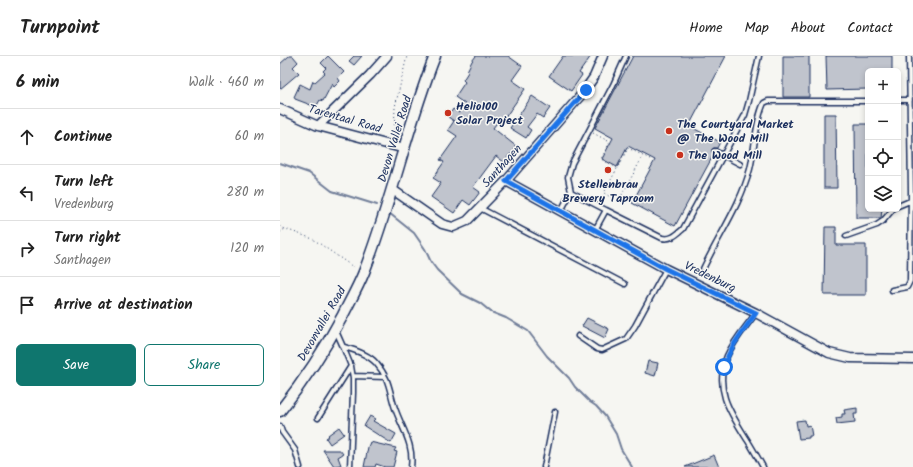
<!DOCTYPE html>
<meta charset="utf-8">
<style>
:root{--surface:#fff;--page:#f6f6f6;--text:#222;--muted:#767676;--line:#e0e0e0;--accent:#0f766e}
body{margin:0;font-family:Kalam,sans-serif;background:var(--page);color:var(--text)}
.controls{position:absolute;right:12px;top:12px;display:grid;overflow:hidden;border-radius:6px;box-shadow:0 2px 6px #0003}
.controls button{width:36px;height:36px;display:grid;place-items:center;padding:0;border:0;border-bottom:1px solid var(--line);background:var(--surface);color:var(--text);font:20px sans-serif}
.stop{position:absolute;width:12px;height:12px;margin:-9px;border:3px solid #1a73e8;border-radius:50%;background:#fff}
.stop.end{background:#1a73e8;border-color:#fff;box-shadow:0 1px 4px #0008}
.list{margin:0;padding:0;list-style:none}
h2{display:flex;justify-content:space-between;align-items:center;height:52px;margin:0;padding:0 16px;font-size:17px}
h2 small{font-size:13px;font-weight:400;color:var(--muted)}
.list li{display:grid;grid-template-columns:26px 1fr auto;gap:12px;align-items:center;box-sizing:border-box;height:56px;padding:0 16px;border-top:1px solid var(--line)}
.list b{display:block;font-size:15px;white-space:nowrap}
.list p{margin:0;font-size:13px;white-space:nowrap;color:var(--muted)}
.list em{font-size:13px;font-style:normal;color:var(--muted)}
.actions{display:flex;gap:8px;padding:12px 16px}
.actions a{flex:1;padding:9px 0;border:1px solid var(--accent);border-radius:6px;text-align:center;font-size:14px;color:var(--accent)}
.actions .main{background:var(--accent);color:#fff}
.icon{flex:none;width:22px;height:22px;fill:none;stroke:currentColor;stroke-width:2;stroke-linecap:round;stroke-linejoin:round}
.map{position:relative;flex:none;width:633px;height:411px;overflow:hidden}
header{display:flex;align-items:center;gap:24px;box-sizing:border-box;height:56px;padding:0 20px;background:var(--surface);border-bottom:1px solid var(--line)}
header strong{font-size:19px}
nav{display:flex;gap:22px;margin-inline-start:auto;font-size:14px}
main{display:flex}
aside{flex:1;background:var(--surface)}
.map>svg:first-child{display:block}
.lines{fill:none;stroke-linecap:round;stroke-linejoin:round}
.stream{stroke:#717e99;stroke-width:2}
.building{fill:#c0c4cd;stroke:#1b2f5e}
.service-casing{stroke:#1b2f5e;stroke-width:7}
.minor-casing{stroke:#1b2f5e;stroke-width:11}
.tertiary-casing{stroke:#1b2f5e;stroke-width:13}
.path{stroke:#1b2f5e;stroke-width:1;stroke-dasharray:1 3;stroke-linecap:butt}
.service{stroke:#f6f6f2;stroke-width:4}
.minor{stroke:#f6f6f2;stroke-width:8}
.tertiary{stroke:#f6f6f2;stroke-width:10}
.route{stroke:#1a73e8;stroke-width:5}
.poi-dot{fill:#c8321e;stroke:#f6f6f2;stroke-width:1.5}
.labels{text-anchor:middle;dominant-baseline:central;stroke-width:3;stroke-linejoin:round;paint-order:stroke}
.poi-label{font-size:12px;font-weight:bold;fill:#1b2f5e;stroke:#f6f6f2;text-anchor:start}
.street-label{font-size:12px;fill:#1b2f5e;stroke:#f6f6f2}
</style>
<header>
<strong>Turnpoint</strong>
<nav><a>Home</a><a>Map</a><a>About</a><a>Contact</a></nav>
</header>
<main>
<aside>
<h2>6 min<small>Walk · 460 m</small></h2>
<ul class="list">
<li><svg class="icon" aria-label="ahead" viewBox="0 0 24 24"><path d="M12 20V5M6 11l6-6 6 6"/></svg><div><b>Continue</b></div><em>60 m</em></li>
<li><svg class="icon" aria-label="left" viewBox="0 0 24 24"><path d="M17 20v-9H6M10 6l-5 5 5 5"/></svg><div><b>Turn left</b><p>Vredenburg</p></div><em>280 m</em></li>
<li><svg class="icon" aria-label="right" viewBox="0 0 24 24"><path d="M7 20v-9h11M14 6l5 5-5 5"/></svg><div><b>Turn right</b><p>Santhagen</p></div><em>120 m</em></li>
<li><svg class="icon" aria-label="arrive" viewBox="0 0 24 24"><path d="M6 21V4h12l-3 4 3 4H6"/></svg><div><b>Arrive at destination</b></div></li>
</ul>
<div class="actions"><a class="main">Save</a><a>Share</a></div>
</aside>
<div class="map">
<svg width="633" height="411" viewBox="0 0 633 411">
<rect width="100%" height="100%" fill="#f6f6f2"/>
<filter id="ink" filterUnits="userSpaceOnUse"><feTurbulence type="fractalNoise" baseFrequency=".025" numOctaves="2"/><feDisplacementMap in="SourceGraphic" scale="8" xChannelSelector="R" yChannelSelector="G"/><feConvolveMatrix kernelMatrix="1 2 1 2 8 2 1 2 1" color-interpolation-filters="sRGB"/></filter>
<g filter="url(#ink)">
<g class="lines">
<!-- stream -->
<path class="stream" d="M0,107L29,117L52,135L97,149
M109,157L134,177L145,193L151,206L157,214L182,238L200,247L211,256L226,262L248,275L267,300L289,322L295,331L310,346L316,350L325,360L336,378L341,393L352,411"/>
</g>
<!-- building -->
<path class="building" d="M9,0H13L18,6L13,11L19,17L0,33V8Z
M48,0L64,16L58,22L60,25L54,31L52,28L43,45L40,44L36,51L15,43L14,41L20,28L30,33L33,25L35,26L45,17L43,15L46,12L41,7Z
M74,0H82L74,9L69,5Z
M196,0H228L242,10L232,24L245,33L222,66L219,64L213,72L237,91L231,99L230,98L224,106L216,100L193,131L200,136L190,149L183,144L174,157L151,141L161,127L153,122L164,106L160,104L177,80L168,74L174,65L168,61L173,53L179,57L185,48L175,41L185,26L183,24L188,16L187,15L192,5Z
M283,0H311L299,17L302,19L291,35L269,20Z
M353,0H446L409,70L440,86L437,92L432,93V96L434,98L395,170L352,147L375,104L348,90L337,111L322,103L333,82L315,72Z
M503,0H529V41H503Z
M546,0H612V15H588V33L547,34Z
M252,40L270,52L263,62L257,58L247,71L251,74L246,82L230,72Z
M544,58H556L557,132H544Z
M575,68H588V153H602L601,162H576Z
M545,171H556V189H586V239H544Z
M307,262L329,273L325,282L302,270Z
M368,305L378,307L375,320L365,317Z
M577,352V358H574L575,366L557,368L556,362L562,361V358H565L564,354Z
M90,360L95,363L93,365L116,378L111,387L84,370Z
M525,364L526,370L530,369L532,380H529V382L519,383L516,365Z
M59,371L64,378L50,388L46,382L49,380L48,379Z
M90,386L116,392L114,395L117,396L113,411H105L96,408L95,411H84L88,391Z
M43,394H60L63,398L58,401L61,409L54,410Z
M434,399L439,411H405Z"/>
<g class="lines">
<defs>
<path id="service" d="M618,44H630
M435,95L460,108
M618,150L630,145
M200,152L345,228
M326,154L291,136L288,121L292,107L333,29L346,0
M281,155L291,136
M315,174L326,154L382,182C391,184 396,179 403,173L465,59L469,45L479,0
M566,180L597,169L603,165L613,153
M423,213C438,181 461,148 470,113C475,94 475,65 484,47L488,45H588
M612,234L627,231L630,225L631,136L629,0
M476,257C466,271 454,284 447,300C433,333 451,358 468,385C473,393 478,402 483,411
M56,275L64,293L71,310L73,322V337L70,411
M298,280L317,293L322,294L346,283L355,270L386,213
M64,291C75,294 88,298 96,307C111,324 109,337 116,355C123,374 134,389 131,411
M73,320L105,321
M38,362L71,310
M0,370L2,376L15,394L20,411
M264,411L275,356"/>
<path id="minor" d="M0,53L38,70L125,93
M38,70L90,19L107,0
M226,125L386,213L476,257L549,297L570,302L633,303
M113,134L162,168L173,171L187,165L226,125L302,38L314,21L323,0"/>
<path id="tertiary" d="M0,355C24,325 45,293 63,259C70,245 78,231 84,216C112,145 127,70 155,0"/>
</defs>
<!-- service casing -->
<use href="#service" class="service-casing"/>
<!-- minor casing -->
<use href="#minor" class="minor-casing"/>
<!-- tertiary casing -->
<use href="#tertiary" class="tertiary-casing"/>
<!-- path -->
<path class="path" d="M313,77L330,86L321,103L337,112
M114,81L115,51L127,0
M332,142L324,137L348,92L372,104
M338,146L363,100
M0,171L33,183L76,213
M0,176L5,173"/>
<!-- service -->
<use href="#service" class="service"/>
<!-- minor -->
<use href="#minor" class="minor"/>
<!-- tertiary -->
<use href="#tertiary" class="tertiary"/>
</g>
</g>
<g class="lines" filter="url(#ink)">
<!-- route -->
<path class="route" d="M306,34L226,125L386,213L476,257C464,274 450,290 444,311"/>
</g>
<!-- markers -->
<g class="poi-dot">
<circle cx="168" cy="57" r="4"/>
<circle cx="389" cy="75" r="4"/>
<circle cx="400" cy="99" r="4"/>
<circle cx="328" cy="114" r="4"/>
</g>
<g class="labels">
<!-- poi labels -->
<g class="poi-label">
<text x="176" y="50">Helio100<tspan x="176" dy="14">Solar Project</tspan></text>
<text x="397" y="68">The Courtyard Market<tspan x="397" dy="14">@ The Wood Mill</tspan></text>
<text x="408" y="99">The Wood Mill</text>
<text x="328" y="128" text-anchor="middle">Stellenbrau<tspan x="328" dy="14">Brewery Taproom</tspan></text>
</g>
<!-- street labels -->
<g class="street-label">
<text transform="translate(65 63) rotate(16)">Tarentaal Road</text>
<text transform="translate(115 83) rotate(-73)">Devon Vallei Road</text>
<text transform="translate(222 110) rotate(-48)">Santhagen</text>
<text transform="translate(430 221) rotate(26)">Vredenburg</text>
<text transform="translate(42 268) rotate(-60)">Devonvallei Road</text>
</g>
</g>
</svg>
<div class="controls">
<button>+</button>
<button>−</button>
<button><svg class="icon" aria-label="locate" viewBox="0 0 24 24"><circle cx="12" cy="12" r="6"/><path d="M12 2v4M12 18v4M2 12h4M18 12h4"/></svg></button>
<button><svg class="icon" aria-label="layers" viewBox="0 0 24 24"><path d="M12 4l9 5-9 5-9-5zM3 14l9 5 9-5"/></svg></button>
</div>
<div class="stop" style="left:444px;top:311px"></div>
<div class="stop end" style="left:306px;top:34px"></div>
</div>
</main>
